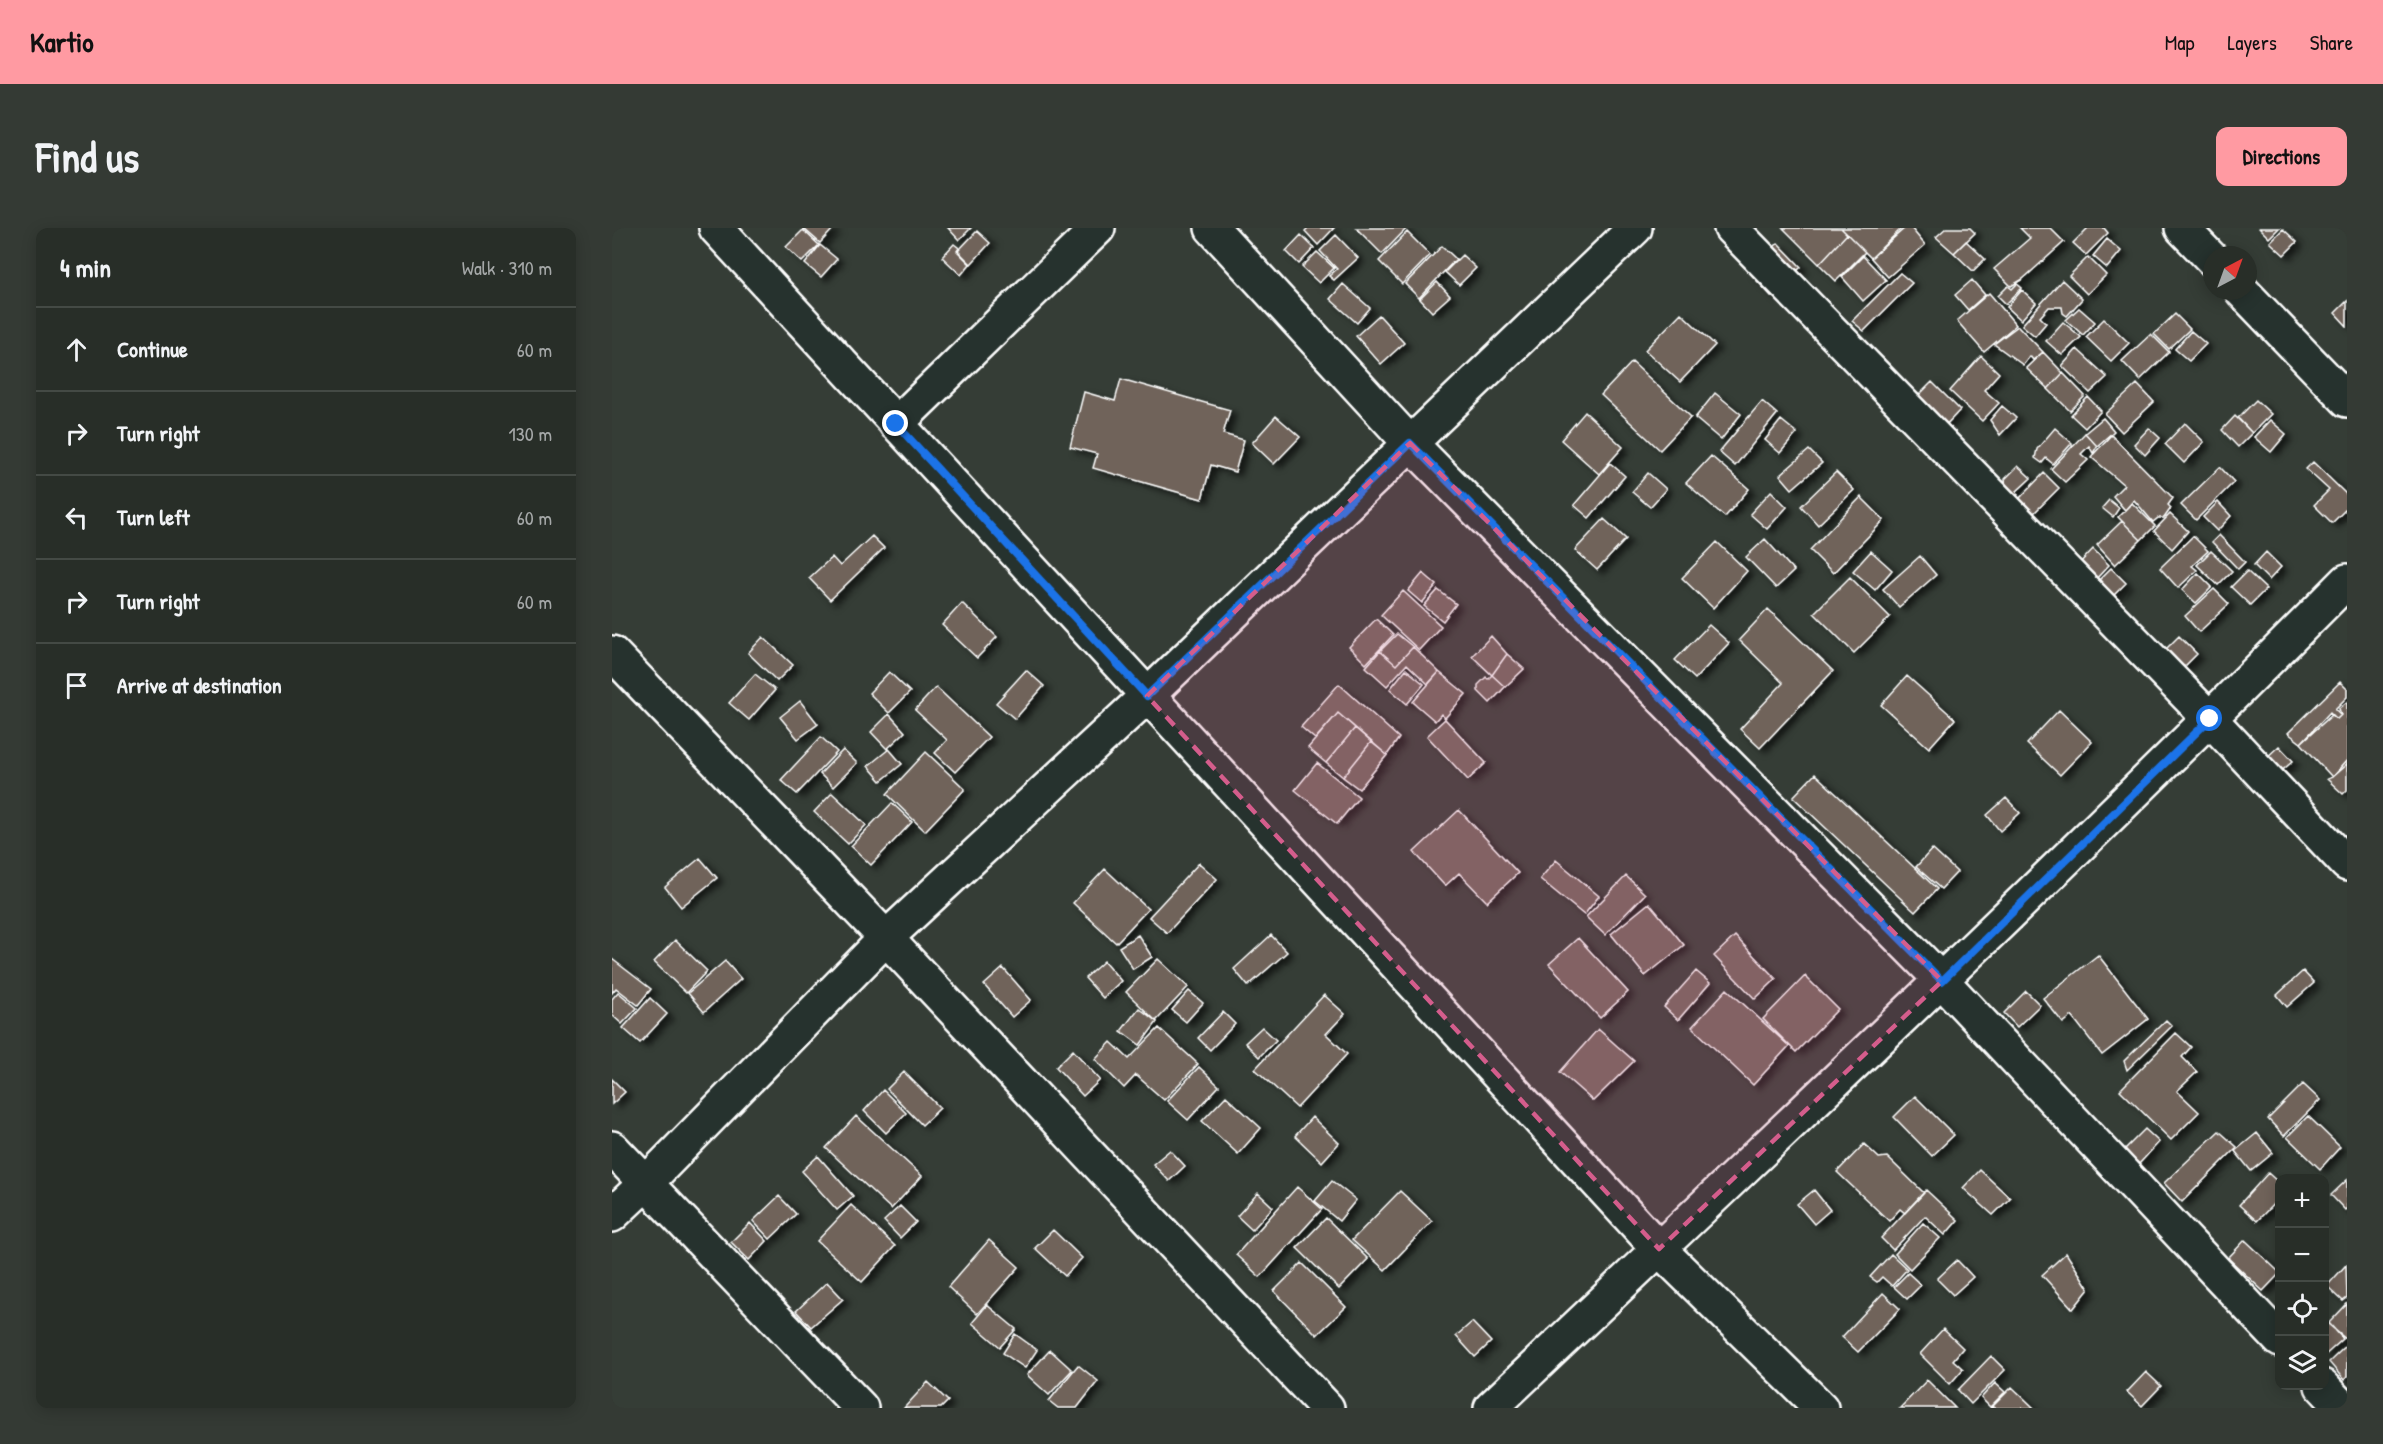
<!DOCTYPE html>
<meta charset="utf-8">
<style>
:root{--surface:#282e28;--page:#343a34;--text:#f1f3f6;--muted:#a5a8a8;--line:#444a45;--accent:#ff9aa2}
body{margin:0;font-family:"Patrick Hand",sans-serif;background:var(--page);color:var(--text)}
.controls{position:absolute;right:18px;bottom:18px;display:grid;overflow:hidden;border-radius:12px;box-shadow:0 3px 15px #0003}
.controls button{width:54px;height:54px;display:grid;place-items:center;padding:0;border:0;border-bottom:2px solid var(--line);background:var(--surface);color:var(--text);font:30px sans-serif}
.compass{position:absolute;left:1591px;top:18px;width:54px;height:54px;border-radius:50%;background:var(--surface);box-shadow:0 3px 15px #0003;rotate:41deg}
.stop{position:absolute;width:18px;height:18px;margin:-14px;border:4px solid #1a73e8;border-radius:50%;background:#fff}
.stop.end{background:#1a73e8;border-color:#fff;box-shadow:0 2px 6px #0008}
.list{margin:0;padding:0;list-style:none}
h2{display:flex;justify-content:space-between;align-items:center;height:78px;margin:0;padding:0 24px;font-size:26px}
h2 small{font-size:20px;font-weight:400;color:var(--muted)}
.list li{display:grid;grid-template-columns:39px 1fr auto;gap:18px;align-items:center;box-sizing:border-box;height:84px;padding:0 24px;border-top:2px solid var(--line)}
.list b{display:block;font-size:22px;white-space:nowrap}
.list em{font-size:20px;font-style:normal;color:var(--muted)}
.icon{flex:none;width:33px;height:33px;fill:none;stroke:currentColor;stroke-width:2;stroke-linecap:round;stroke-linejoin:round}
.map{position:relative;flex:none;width:1735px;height:1180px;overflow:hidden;border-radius:12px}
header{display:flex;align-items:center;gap:36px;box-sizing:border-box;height:84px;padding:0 30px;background:var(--accent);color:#111}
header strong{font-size:28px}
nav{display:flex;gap:33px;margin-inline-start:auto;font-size:21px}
.intro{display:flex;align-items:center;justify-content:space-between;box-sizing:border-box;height:144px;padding:0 36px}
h1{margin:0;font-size:42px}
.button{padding:15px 27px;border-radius:12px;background:var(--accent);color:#111;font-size:21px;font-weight:700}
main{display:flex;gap:36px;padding:0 36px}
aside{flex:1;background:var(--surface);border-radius:12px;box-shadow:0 3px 15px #0003}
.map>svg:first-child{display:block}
.building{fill:#70645a;stroke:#fff;stroke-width:1.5;filter:url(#shadow)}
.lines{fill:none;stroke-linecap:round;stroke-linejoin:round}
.minor-casing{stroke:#fff;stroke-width:38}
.minor{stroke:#26332d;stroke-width:33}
.route{stroke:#1a73e8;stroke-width:8}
.marked{fill:#d45d8c;fill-opacity:0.2;stroke:#d45d8c;stroke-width:4.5;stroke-dasharray:12 8;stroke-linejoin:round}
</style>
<header>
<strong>Kartio</strong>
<nav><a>Map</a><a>Layers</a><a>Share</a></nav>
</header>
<div class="intro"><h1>Find us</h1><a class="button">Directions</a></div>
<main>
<aside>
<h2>4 min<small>Walk · 310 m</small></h2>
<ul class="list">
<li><svg class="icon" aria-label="ahead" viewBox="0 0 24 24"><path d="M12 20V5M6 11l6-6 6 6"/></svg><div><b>Continue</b></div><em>60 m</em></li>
<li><svg class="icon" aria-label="right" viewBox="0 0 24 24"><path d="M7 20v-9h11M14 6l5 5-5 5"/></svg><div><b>Turn right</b></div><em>130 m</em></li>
<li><svg class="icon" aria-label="left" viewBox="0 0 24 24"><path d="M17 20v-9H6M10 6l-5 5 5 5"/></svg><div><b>Turn left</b></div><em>60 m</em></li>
<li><svg class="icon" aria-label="right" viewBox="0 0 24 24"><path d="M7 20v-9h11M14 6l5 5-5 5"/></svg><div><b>Turn right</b></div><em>60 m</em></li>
<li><svg class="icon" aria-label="arrive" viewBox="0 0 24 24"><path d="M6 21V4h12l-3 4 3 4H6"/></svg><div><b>Arrive at destination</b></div></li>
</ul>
</aside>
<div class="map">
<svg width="1735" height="1180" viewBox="0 0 1735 1180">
<defs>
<filter id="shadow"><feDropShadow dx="6" dy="4" stdDeviation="3" flood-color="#0009"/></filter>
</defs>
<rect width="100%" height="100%" fill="#353d36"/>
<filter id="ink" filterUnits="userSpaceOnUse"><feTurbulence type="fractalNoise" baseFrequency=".0167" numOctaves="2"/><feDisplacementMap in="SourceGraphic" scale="12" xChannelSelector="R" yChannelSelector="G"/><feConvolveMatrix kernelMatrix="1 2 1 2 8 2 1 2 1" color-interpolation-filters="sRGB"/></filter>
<g filter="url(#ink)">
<!-- building -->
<path class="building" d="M191,0H222L208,15Z
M336,0H359L347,12Z
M696,0H722L706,17L693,3Z
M744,0H795L770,26Z
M1171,0H1229L1235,6L1207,36Z
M1229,0H1290L1259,30Z
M1293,0H1299L1313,17L1276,49L1259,30Z
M1334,0H1358L1363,5L1342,25L1324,9Z
M1408,0H1438L1452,14L1411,51L1399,58L1382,41L1418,10Z
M1476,0H1492L1496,5L1474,27L1461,15Z
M1647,0H1667L1657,10Z
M1671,1L1685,14L1672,27L1658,14Z
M191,2L207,17L190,34L174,19Z
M365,3L378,15L359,36L346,23Z
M795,4L818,27L790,56L767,33Z
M1235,6L1253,24L1224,53L1207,36Z
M689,7L702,20L687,36L674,23Z
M724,7L746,30L722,52L717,48L725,41L708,23Z
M1495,11L1509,23L1495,40L1481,28Z
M1354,13L1373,31L1361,43L1342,25Z
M1166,15L1189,39L1159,68L1137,44Z
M342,16L347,20L345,23L358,36L349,47L330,29Z
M208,17L225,31L209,49L193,36Z
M830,18L844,31L807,70L793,56Z
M705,24L722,40L707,55L690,39Z
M850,27L864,40L847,57L833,44Z
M1251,28L1274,52L1251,73L1230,49Z
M1476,29L1494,47L1475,66L1457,48Z
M1288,45L1300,55L1252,103L1240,93Z
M1360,52L1373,67L1356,82L1343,67Z
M1450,52L1470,71L1455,88L1451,85L1450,79H1437L1428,89L1434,95L1423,108L1410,97Z
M825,54L838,68L820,84L808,71Z
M731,56L758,80L745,95L718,71Z
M1405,56L1410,60L1394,76L1386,68L1396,58L1400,61Z
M1410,62L1424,75L1409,92L1395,79Z
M1377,65L1404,97L1372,124L1345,93Z
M1735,73V98L1723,85Z
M1467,80L1483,94L1471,107L1454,92Z
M1069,85L1103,117L1068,154L1033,122Z
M1563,86L1578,101L1557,121L1542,106Z
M767,87L792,115L769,136L744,108Z
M1492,91L1517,115L1499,133L1474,109Z
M1451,94L1469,109L1450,127L1434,113Z
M1406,98L1431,124L1421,132L1418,128L1411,137L1382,116Z
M1579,103L1594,116L1577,133L1563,121Z
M1539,106L1557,124L1528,152L1510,133Z
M1465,121L1495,149L1478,165L1450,138Z
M1431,124L1451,145L1436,161L1414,140Z
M1369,128L1387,145L1372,162L1387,175L1370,193L1338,163Z
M1020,134L1079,189L1048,222L989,167Z
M1451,145L1473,168L1458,183L1436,161Z
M509,151L618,182L611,206L632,212L623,244L599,237L590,271L481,240L485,226L458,219L472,164L503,173Z
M1320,154L1348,182L1331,200L1302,172Z
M1525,156L1542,174L1510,204L1493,186Z
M1103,165L1129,186L1109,212L1083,190Z
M1476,169L1489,183L1473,200L1459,187Z
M1644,172L1659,186L1640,205L1626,190Z
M1150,173L1165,186L1123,238L1107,224Z
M1390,178L1404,190L1388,207L1378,192Z
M973,184L1011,219L987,246L949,212Z
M664,188L688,209L662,236L640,215Z
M1623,188L1640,205L1626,219L1610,202Z
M1491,190L1502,203L1485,218L1473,205Z
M1169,192L1185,205L1168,225L1153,212Z
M1658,192L1674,206L1659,224L1642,209Z
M1573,195L1592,214L1572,235L1553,216Z
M1443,200L1460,215L1441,236L1434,230L1430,235L1423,230L1425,221Z
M1537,200L1548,210L1533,227L1522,216Z
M1473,205L1485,218L1481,225L1477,218L1469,226L1476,232L1453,254L1439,241Z
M1499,207L1561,270L1556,277L1559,280L1552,290H1546L1541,294L1522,272L1513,282L1501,268L1512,257L1479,229Z
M1197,222L1210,235L1180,261L1168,247Z
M1099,228L1137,261L1113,289L1074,255Z
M1701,234L1735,267V280L1720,295L1702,277L1717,262L1694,241Z
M998,235L1013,248L977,290L962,277Z
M1406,238L1419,250L1405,263L1406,266L1399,275L1395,272L1393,251Z
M1608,239L1622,254L1584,292L1569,277Z
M1224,244L1242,262L1206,297L1189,278Z
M1036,245L1054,261L1038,279L1020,264Z
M1432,245L1447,260L1421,286L1406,272Z
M1159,263L1175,279L1155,301L1138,286Z
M1249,269L1272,292L1221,345L1198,322Z
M1497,272L1507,280L1501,289L1490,280Z
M1606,274L1619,288L1605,303L1591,289Z
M1520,275L1543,298L1529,312L1506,289Z
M1558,286L1576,303L1560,321L1542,303Z
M992,291L1014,311L985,342L963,322Z
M1510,293L1529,312L1503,337L1485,317Z
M1607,307L1633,334L1626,341L1600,314Z
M260,308L272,320L218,372L197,350L220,329L228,338Z
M1581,308L1596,323L1580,338L1585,342L1566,360L1548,340Z
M1153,311L1182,343L1164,360L1134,329Z
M1105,314L1135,343L1101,380L1070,350Z
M1481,321L1497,337L1482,353L1466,337Z
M1259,323L1280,342L1263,362L1241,343Z
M1599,323L1620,343L1606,357L1585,337Z
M1654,324L1669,339L1657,352L1642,337Z
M1308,328L1324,347L1287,379L1271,361Z
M1499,340L1514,355L1499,370L1484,355Z
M1635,343L1654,361L1638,377L1619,359Z
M811,345L825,357L810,375L796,363Z
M1586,345L1600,359L1584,375L1570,362Z
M1238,349L1278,389L1242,425L1202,385Z
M1602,361L1617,376L1587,404L1573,388Z
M826,362L844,376L831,393L812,378Z
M791,363L829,398L807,422L769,387Z
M350,375L385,409L365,430L330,397Z
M1156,381L1221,443L1148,520L1128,501L1171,455L1127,412Z
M764,391L781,407L754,436L737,419Z
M1097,397L1117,415L1083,451L1063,432Z
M785,406L801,419L784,437L768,423Z
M879,408L895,426L880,447L860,428Z
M1567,408L1585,426L1570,441L1552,423Z
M151,409L181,437L165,453L136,425Z
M801,419L827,444L816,456L795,436L775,458L754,439L768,423L784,437Z
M895,426L912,441L893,459L880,447Z
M794,441L812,456L795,476L778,461Z
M414,442L432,458L403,491L384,475Z
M277,444L298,464L277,485L257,465Z
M827,444L854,466L833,490L829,486L823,493L801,474Z
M143,446L163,462L137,492L117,475Z
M880,447L893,459L878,475L866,463V457L874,449L876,451Z
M1295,448L1343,491L1317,520L1269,477Z
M1728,454L1735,461V469L1723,481L1729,487L1725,491L1718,484L1689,515L1676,505Z
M727,456L787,510L775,527L726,485L703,511L689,499Z
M324,459L377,509L343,544L323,525L335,512L303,482Z
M188,473L206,496L186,511L168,489Z
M1735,474V536L1720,549L1689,515L1720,487L1725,491L1729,487L1727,480Z
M1447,482L1480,514L1448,547L1415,516Z
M726,485L743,500L714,535L696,520Z
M277,486L293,504L275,521L259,504Z
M833,491L874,535L856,552L815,508Z
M743,500L759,514L731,549L714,535Z
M209,509L225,524L185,566L169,552Z
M759,514L775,527L747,561L731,549Z
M1667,518L1681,533L1666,546L1653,531Z
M277,521L290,536L269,553L256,538Z
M231,522L245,535L221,559L208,546Z
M314,524L353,561L313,603L275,566Z
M1735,532V562L1731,566L1715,551L1720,549Z
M705,535L747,569L725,596L683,562Z
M1203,546L1325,661L1303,684L1181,569Z
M220,565L254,597L236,616L202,584Z
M1394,570L1408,585L1388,603L1375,587Z
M280,575L300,594L259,637L239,618Z
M847,582L906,645L875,674L847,645L833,658L802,624Z
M1320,621L1345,644L1329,661L1304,639Z
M88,630L105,650L69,679L53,659Z
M944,632L987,668L972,687L928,651Z
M587,635L605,651L555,705L537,689Z
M493,641L536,681L504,715L461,675Z
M1014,648L1033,666L993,707L974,689Z
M1037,675L1072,717L1033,748L999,706Z
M526,707L540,729L521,741L507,719Z
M659,707L675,724L636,758L622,741Z
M1123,708L1164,751L1143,771L1102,728Z
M966,710L1016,764L988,790L937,736Z
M63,712L95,743L74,765L42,734Z
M1486,727L1536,791L1490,827L1460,788L1451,795L1431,770Z
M0,731L39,761L26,777L4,760L0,765Z
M546,731L576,759L544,793L514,764Z
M113,733L129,751L92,784L76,765Z
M492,733L509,753L491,770L473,750Z
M391,740L419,772L400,789L372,757Z
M1084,743L1098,755L1066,792L1052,779Z
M1691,743L1702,755L1675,779L1665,767Z
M1193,748L1226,781L1184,824L1151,791Z
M1115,761L1177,818L1141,857L1080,799Z
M577,763L591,775L574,794L560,782Z
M1414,763L1428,777L1405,799L1392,785Z
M6,764L25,780L10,796L0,787V771Z
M712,767L733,786L714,806L735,826L685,880L643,841Z
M38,770L55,786L28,815L11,800Z
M527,780L545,794L528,817L509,803Z
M611,784L623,796L598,822L586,810Z
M1554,792L1560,798L1515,842L1512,833Z
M650,799L664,812L647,829L633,815Z
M547,800L586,836L552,872L524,847L512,860L483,831L499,814L517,831Z
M986,801L1022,833L981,873L948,844Z
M1564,805L1579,819L1570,829L1585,844L1565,863L1587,884L1559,912L1508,862Z
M461,822L488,852L471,868L444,839Z
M587,839L607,858L576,892L555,873Z
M292,844L328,880L310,897L275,861Z
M0,851L13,864L0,876Z
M1691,856L1708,872L1672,908L1656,891Z
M271,862L294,885L274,905L252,883Z
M614,868L649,900L626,926L590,893Z
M1303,868L1342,907L1320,928L1282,889Z
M244,888L310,948L279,981L214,920Z
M1696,888L1728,919L1708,941L1675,909Z
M700,889L727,915L710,934L683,908Z
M1533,901L1547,914L1527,936L1512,922Z
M1607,903L1625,919L1570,974L1552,955Z
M1645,905L1661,925L1639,943L1623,923Z
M1252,916L1267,930L1275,929L1312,965L1293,985L1288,981L1277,993L1225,944Z
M558,922L573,938L557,953L541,936Z
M206,928L241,968L225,982L190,943Z
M1368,942L1398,970L1381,987L1351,960Z
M1656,945L1668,956V969L1645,993L1627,977Z
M1735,952V980L1733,982L1719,967Z
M720,953L744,972L727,993L703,973Z
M685,959L710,981L648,1049L624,1027Z
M1202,962L1218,982L1202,996L1185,976Z
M1314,962L1346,992L1333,1007L1313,988L1281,1022L1269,1010Z
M788,963L820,993L773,1042L740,1012Z
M646,965L661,979L640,1002L625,988Z
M167,968L184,986L158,1011L141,993Z
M239,977L283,1018L250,1054L205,1013Z
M288,978L304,994L288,1010L272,993Z
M714,990L756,1031L727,1061L685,1020Z
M138,995L155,1013L137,1032L119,1014Z
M1311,995L1328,1010L1298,1041L1283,1026Z
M441,1002L470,1030L453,1048L423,1020Z
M377,1012L407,1039L365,1086L336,1059Z
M1633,1012L1668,1045L1651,1063L1616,1030Z
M1454,1025L1477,1061L1461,1081L1430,1047Z
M1279,1026L1295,1041L1280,1058L1270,1049L1265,1054L1258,1049Z
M1345,1032L1361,1049L1341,1067L1325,1051Z
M690,1035L734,1079L705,1107L662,1063Z
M1734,1037L1735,1070L1731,1073L1715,1058Z
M1296,1045L1309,1057L1295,1071L1282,1059Z
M215,1054L231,1071L199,1099L184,1083Z
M1271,1065L1288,1081L1246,1124L1230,1109Z
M1735,1076V1112L1716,1096Z
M375,1077L404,1101L388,1119L360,1095Z
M860,1094L879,1114L863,1129L844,1108Z
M1717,1095L1731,1111L1712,1128V1099Z
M1331,1101L1351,1120L1341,1132L1351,1141L1338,1156L1308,1126Z
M403,1106L425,1122L413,1140L391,1125Z
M1735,1117V1149L1732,1152L1717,1134Z
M438,1122L460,1142L437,1167L415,1147Z
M1379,1128L1393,1142L1359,1176L1346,1162Z
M466,1137L486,1153L465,1180H446L437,1173Z
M1534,1144L1549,1158L1530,1178L1515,1164Z
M1315,1152L1343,1180H1288Z
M316,1154L336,1173L329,1180H292Z
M1383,1155L1393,1164L1378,1179L1369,1170Z
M1400,1159L1422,1180H1379Z"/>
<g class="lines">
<defs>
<path id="minor" d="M104,0L1047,1021L1209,1180
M600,0L798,215L1330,753L1668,1112
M1119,0L1598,491L1735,636
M1570,0L1600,31
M1630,63L1735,172
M284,196L486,0
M0,425L274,710L715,1180
M0,920L249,1180
M0,987L34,955L274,710L535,468L1023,0
M1710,1158L1731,1180
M879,1180C1167,907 1456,635 1735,353"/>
</defs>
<!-- minor casing -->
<use href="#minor" class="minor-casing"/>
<!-- minor -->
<use href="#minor" class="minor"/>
</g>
</g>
<g class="lines" filter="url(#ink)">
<!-- route -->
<path class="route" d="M284,196L535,468L798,215L1330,753L1598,491"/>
</g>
<!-- marked area -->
<path class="marked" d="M798,215L1330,753L1047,1021L535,468Z"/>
</svg>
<div class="controls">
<button>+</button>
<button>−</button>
<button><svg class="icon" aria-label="locate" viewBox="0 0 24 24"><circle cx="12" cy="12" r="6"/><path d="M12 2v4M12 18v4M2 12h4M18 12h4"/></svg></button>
<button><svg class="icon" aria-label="layers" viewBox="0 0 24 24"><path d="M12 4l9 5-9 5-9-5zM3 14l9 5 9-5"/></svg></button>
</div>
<svg class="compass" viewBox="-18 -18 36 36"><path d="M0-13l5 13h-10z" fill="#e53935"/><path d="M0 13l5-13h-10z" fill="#a5a8a8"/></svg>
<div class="stop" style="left:1598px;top:491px"></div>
<div class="stop end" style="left:284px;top:196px"></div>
</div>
</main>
